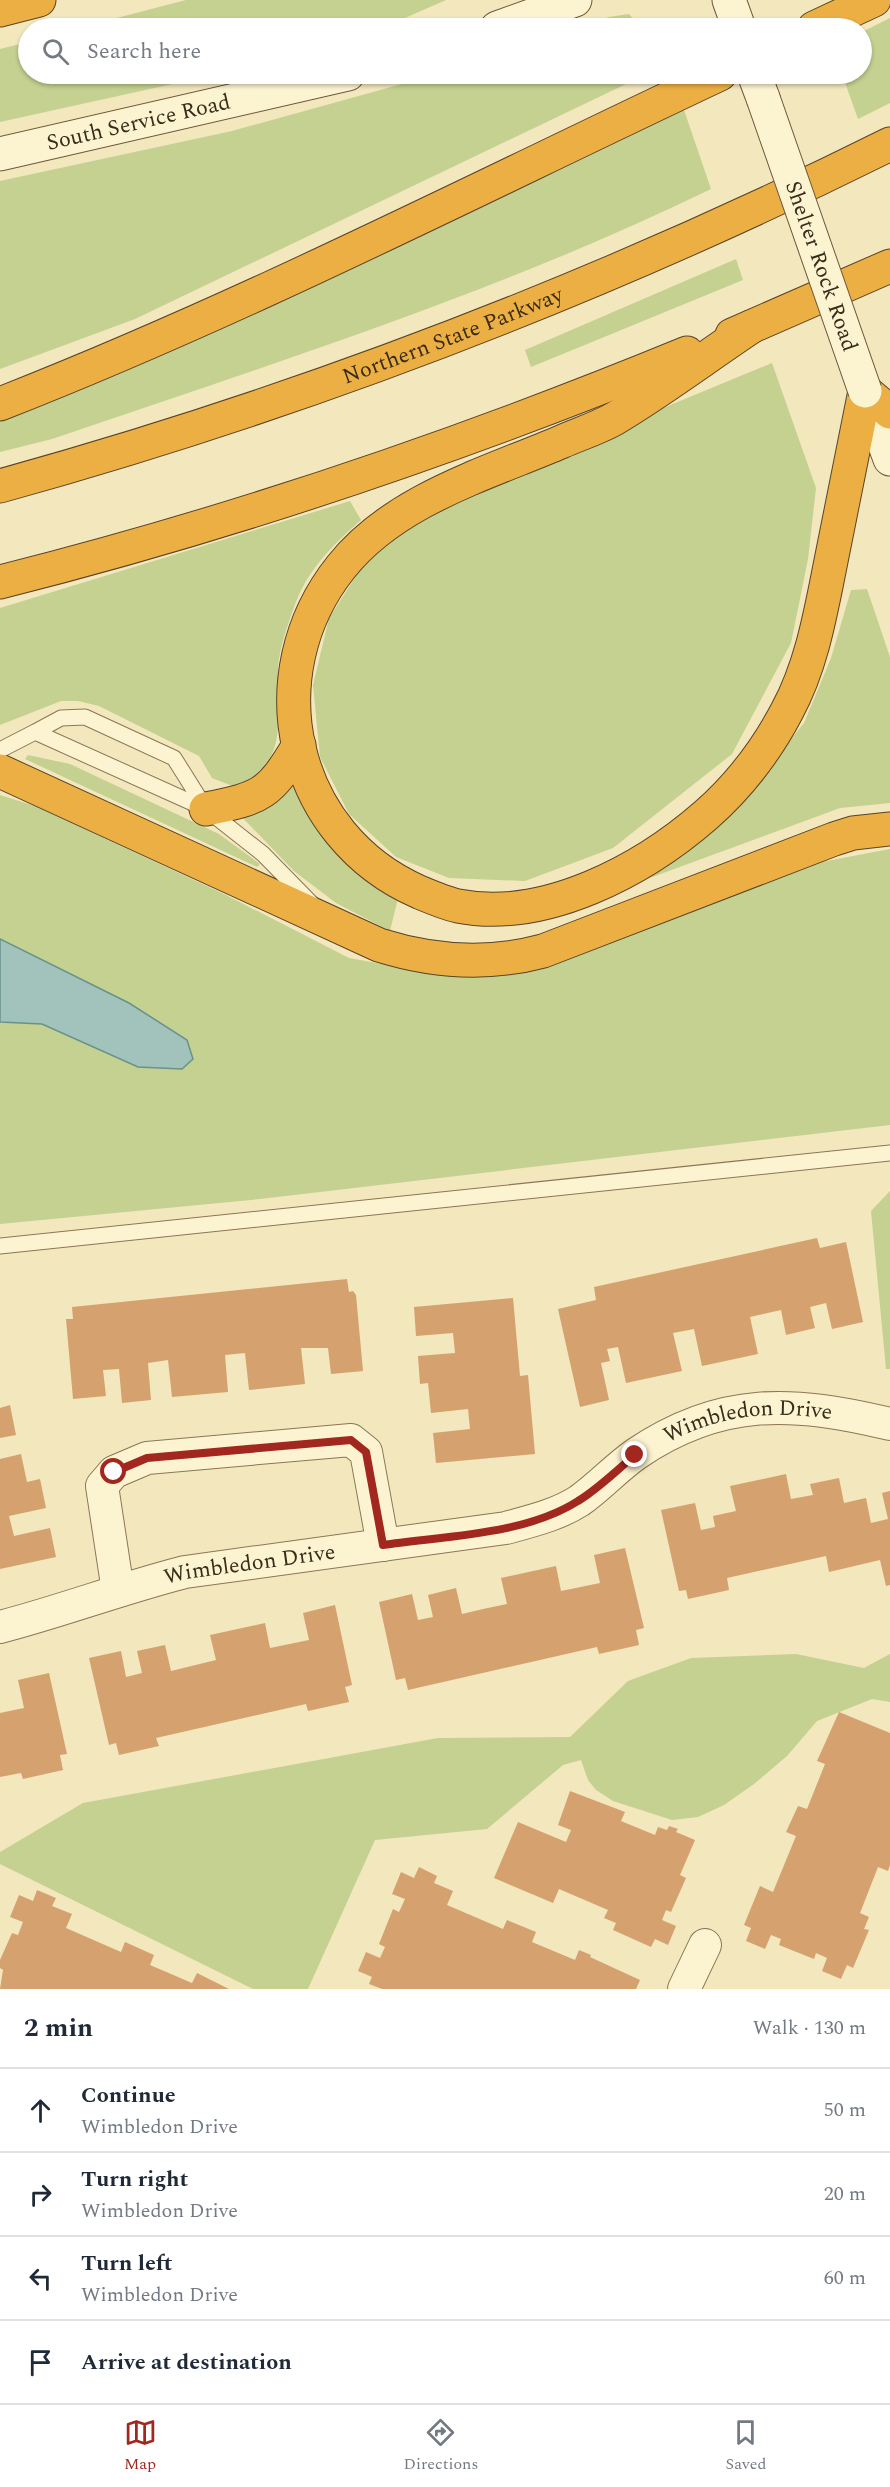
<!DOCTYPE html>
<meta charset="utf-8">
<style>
:root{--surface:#fff;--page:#f6f6f7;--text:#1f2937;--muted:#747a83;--line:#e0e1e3;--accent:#a2271e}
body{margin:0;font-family:Spectral,serif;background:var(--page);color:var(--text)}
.stop{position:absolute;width:18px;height:18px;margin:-14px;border:4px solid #a2271e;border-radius:50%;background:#fff}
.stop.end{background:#a2271e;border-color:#fff;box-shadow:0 2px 6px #0008}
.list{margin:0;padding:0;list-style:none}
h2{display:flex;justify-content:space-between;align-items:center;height:78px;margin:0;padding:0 24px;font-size:26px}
h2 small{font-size:20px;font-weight:400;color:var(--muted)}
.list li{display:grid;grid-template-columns:39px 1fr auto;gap:18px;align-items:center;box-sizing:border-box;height:84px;padding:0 24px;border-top:2px solid var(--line)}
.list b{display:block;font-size:22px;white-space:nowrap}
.list p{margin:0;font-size:20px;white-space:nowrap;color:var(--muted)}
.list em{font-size:20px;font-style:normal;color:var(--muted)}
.icon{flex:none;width:33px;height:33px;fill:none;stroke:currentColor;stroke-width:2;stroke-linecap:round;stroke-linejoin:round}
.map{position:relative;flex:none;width:890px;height:1989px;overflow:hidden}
.search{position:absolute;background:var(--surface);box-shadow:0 2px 4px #0004;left:18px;right:18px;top:18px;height:66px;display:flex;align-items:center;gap:15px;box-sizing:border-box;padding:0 21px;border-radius:33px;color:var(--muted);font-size:22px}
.sheet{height:414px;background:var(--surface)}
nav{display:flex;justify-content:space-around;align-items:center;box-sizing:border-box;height:84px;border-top:2px solid var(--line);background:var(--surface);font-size:16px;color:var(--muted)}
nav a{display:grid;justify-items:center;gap:3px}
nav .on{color:var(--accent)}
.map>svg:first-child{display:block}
.green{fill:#c5d190}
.water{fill:#a1c3bc;stroke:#68928b;stroke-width:1.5}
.building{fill:#d5a16f}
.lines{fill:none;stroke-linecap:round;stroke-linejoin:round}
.lane-casing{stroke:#8c7654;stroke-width:17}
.street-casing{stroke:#8c7654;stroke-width:34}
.secondary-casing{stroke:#6e5738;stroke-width:35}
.highway-casing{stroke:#594329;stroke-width:35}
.lane{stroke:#fcf3d1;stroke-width:15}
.street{stroke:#fcf3d1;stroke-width:32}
.secondary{stroke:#fcf3d1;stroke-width:33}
.highway{stroke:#ecaf44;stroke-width:33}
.secondary-bridge-casing{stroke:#6e5738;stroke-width:35;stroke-linecap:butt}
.secondary-bridge{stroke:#fcf3d1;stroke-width:33}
.route{stroke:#a2271e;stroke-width:8}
.labels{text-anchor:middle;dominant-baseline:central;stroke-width:6;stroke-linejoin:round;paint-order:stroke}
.street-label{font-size:22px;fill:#3a2c1b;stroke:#f9f0ce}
</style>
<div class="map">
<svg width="890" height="1989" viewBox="0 0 890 1989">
<rect width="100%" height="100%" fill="#f2e7bd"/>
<!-- green -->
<path class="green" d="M186,0H446L382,28H78Z
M629,14L641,28H576L609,17Z
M890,18V103L858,119L842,74H862V32Z
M28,42V74H218L0,122V49Z
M438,74H647L135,319L0,369V181L232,131Z
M684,110L711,189C500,292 274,363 52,439L0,452V414Z
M736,259L743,280L531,367L525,350Z
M772,363L816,488L808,559L791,643L732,754L613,848L525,881L449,878L396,857L349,814L320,757L313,685L329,618L367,559L430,507L513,470Z
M350,501L361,520C335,543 309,568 296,602C289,621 279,648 278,669C276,718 291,765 235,787L212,778L199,756L99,706L78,701H61L0,725V608Z
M867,589L890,657V803L840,808L647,879L739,802L804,723L831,658L851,590Z
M28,755L70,764L219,834L260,864L257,867L25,759Z
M290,775L311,817L345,862L399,894L390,931L336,903L294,871L238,813Z
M0,795L35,806L224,894L349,958L432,973L565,961L816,863L890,849V1125L260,1199L0,1224V1022L42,1024L138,1067L129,1003L0,939Z
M890,1191V1369H886L871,1211Z
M796,1654L864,1668L890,1654V1702L872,1699L817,1721L787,1756L754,1784L724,1805L698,1817L672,1820L613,1801L596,1790L588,1780L581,1760L563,1765L487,1829L375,1840L308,1989H253L0,1864V1852L83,1803L438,1738L570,1737L628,1681L691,1658Z"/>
<!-- water -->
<path class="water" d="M0,939L129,1003L187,1040L193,1059L182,1069L138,1067L42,1024L0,1022Z"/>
<!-- building -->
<path class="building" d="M817,1238L820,1248L846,1242L863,1322L832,1329L826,1303L810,1307L815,1328L786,1335L781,1310L750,1317L758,1354L702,1366L694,1329L673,1333L682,1371L626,1383L618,1347L607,1349L610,1361L601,1363L609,1400L580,1407L558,1309L596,1300L594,1287Z
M347,1279L349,1292L353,1291L356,1295L363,1371L331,1374L328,1348H301L305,1384L249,1390L245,1353L225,1355L228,1392L172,1397L168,1360L148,1363L151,1400L122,1403L119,1369L103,1370L106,1396L73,1399L66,1319H73L72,1307Z
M513,1298L520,1376L528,1375L535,1454L436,1463L433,1433L470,1429L468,1409L431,1413L428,1383L420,1384L418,1356L455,1353L453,1333L416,1336L414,1307Z
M10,1405L16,1435L0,1438V1408Z
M21,1454L27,1482L40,1479L46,1508L9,1516L14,1536L50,1528L56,1557L0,1569V1459Z
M786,1474L791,1499L813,1495L810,1484L839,1478L844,1503L866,1498L871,1523L888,1519L882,1493L890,1491V1585L886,1586L880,1560L829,1572L826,1556L727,1578L729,1590L688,1599L686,1590L679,1591L661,1510L695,1503L701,1530L715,1527L713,1516L736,1511L730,1486Z
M625,1548L644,1628L636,1630L639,1645L599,1654L597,1647L408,1690L405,1678L396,1680L379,1602L412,1594L418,1620L433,1617L428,1595L456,1588L462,1614L483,1609L507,1604L501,1578L556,1566L561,1591L600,1583L594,1555Z
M335,1605L352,1685L345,1687L349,1702L308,1711L306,1704L156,1738L159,1746L119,1755L116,1743L109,1745L89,1658L121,1651L126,1677L142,1673L137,1651L165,1645L171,1671L216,1660L210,1635L265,1623L270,1648L309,1640L303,1613Z
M49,1673L67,1754L60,1755L63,1770L23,1779L21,1773L0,1777V1713L24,1708L18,1680Z
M839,1712L890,1733V1865L888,1871L878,1867L860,1913L869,1917L864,1929L869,1930L853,1968L847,1965L841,1979L822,1971L827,1958L816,1953L814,1959L779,1945L781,1939L771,1935L765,1949L746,1941L751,1928L744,1925L760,1886L773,1892L796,1836L786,1832L798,1806L807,1809L825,1764L817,1761Z
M570,1791L625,1812L621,1821L655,1835L658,1827L667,1830L669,1826L678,1829L676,1832L695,1840L680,1875L686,1878L671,1912L666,1910L662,1920L676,1926L668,1945L655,1939L651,1947L613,1930L616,1923L604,1918L608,1910L559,1889L553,1903L494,1878L518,1822L566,1842L571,1830L558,1825Z
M419,1867L437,1876L434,1883L453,1891L447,1905L503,1929L507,1920L536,1932L532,1942L575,1960L579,1950L591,1955L590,1957L640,1980L636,1989H382L369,1984L372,1977L358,1971L366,1952L380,1958L385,1947L379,1944L393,1909L399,1912L405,1899L392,1894L401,1872L414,1878Z
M37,1890L56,1898L52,1906L72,1914L66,1928L121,1952L125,1942L154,1955L150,1965L192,1983L197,1973L229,1989H0L3,1970L0,1968V1960L12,1933L18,1935L23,1922L10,1917L19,1895L33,1901Z"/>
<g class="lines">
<defs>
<path id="lane" d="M35,732L61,718L85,717L174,758L206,809
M0,750L35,732L206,809L263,854L312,904
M0,1246L890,1153"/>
<g id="street">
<path d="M118,1591L102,1486L114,1472L147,1458L351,1440L366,1452L383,1545"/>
<path id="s1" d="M0,1627C62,1611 122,1588 185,1572L506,1528C531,1521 557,1515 579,1501C599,1487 616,1468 636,1454C721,1396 794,1401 890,1424"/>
<path d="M684,1989L705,1945"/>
</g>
<g id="secondary">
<path d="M729,0L739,28"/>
<path d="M497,28L575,0"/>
<path d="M754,74L763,98"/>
<path id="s2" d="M0,154L348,74"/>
<path d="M865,391L890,459"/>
</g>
<g id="highway">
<path d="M0,10L39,0"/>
<path d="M814,28L874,0"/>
<path d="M751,327C706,357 661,391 614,419C598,428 579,434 561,442C486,474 394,500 341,567C254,676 291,836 419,892C431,897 445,903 458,906C545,923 643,870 706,815C739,786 767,749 787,711C812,665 821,611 831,561C842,504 854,448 865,391L890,412"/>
<path d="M732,335L890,266"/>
<path d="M0,404C245,308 482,186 720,74"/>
<path id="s3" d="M0,486C307,401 605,286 890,144"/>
<path d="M0,582C235,523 463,445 687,353"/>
<path d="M0,771L379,945C433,962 487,966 543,951L834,839L853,833L890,829"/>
<path d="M206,809C262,798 270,794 299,745"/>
</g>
</defs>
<!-- lane casing -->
<use href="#lane" class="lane-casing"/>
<!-- street casing -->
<use href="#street" class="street-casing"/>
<!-- secondary casing -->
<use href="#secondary" class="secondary-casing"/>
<!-- highway casing -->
<use href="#highway" class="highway-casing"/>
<!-- lane -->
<use href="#lane" class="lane"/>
<!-- street -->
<use href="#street" class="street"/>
<!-- secondary -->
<use href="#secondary" class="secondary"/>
<!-- highway -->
<use href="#highway" class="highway"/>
<defs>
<g id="secondary-bridge">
<path id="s4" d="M763,98L865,391"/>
</g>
</defs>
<!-- secondary-bridge casing -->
<use href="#secondary-bridge" class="secondary-bridge-casing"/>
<!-- secondary-bridge -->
<use href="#secondary-bridge" class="secondary-bridge"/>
</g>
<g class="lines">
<!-- route -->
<path class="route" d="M114,1472L147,1458L351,1440L366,1452L383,1545C444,1536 525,1535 578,1501C598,1489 617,1470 635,1455"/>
</g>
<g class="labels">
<!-- street labels -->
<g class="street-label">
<text stroke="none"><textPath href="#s2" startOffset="142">South Service Road</textPath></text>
<text stroke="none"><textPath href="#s4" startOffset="178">Shelter Rock Road</textPath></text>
<text stroke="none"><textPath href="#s3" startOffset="477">Northern State Parkway</textPath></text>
<text stroke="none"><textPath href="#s1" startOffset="789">Wimbledon Drive</textPath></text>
<text stroke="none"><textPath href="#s1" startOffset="258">Wimbledon Drive</textPath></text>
</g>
</g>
</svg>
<div class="stop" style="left:114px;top:1472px"></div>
<div class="stop end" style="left:635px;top:1455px"></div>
<div class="search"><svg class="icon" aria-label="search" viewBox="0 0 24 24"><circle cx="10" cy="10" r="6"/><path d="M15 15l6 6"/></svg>Search here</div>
</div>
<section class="sheet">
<h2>2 min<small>Walk · 130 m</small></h2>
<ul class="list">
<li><svg class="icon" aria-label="ahead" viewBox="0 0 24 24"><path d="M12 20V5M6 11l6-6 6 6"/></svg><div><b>Continue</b><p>Wimbledon Drive</p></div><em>50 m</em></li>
<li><svg class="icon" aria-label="right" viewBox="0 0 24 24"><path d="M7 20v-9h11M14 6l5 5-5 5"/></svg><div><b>Turn right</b><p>Wimbledon Drive</p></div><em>20 m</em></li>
<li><svg class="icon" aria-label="left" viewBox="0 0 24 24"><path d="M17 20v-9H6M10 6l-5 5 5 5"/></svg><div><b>Turn left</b><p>Wimbledon Drive</p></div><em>60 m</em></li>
<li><svg class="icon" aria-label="arrive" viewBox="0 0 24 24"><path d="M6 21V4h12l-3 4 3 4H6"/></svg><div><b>Arrive at destination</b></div></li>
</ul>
</section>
<nav>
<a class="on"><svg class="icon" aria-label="map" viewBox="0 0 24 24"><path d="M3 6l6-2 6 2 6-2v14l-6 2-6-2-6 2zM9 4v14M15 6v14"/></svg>Map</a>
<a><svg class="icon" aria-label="directions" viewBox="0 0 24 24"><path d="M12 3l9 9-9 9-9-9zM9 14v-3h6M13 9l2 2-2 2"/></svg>Directions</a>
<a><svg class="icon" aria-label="saved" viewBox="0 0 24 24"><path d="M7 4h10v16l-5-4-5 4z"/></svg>Saved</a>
</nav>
